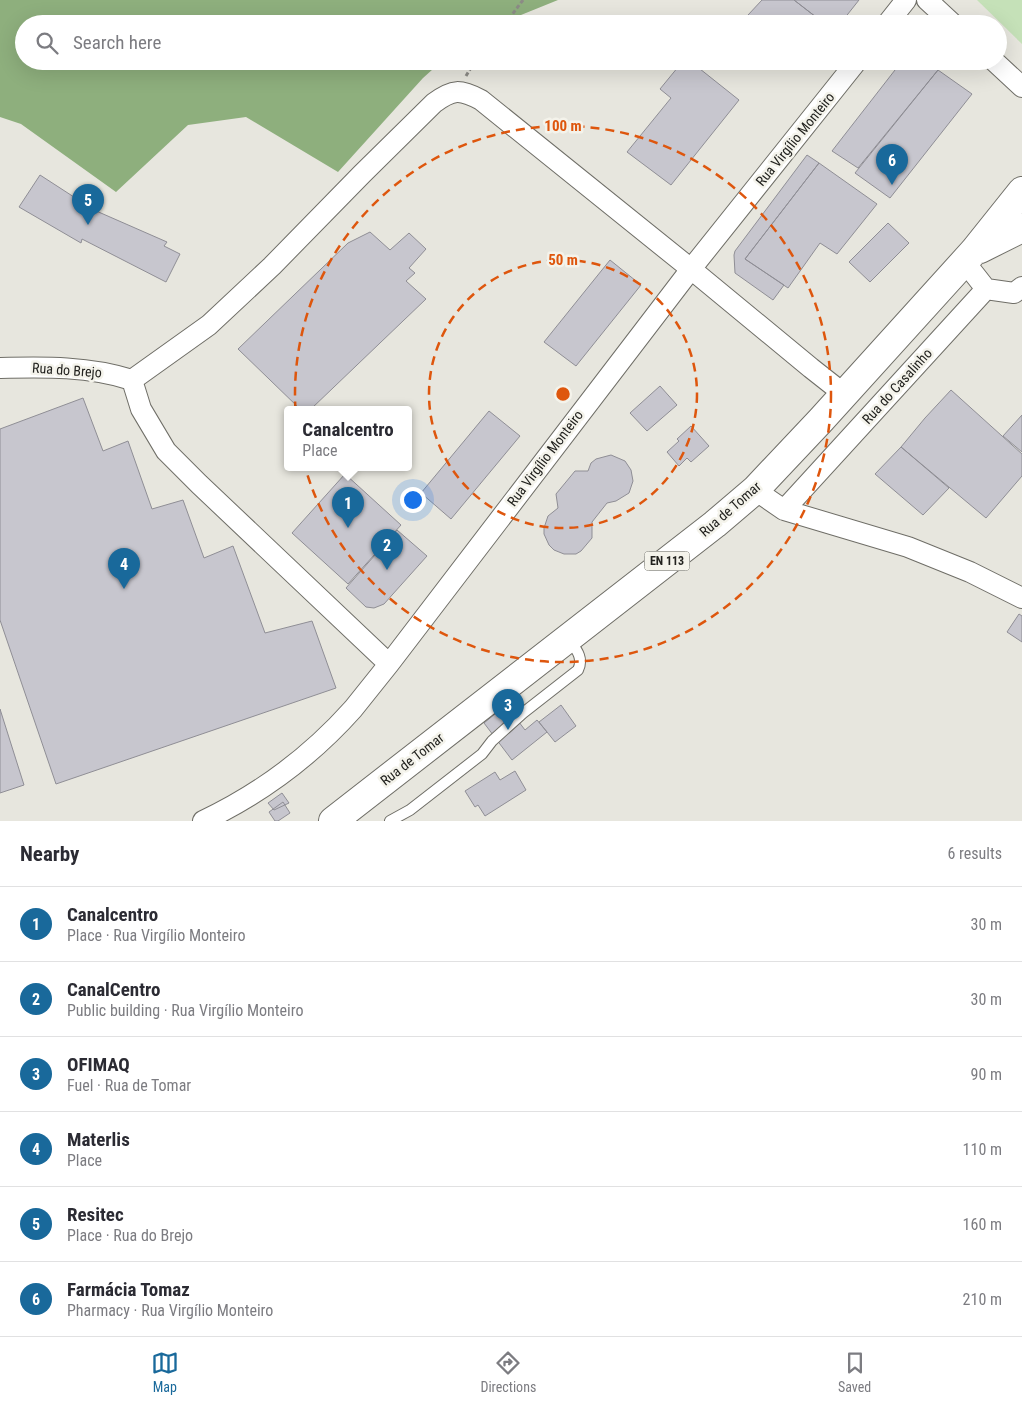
<!DOCTYPE html>
<meta charset="utf-8">
<style>
:root{--surface:#fff;--page:#f7f7f7;--text:#2b2b33;--muted:#7c7c81;--line:#e1e1e2;--accent:#19699b}
body{margin:0;font-family:"Roboto Condensed",sans-serif;background:var(--page);color:var(--text)}
.you{position:absolute;left:412px;top:499px;width:18px;height:18px;margin:-12px;border:4px solid #fff;border-radius:50%;background:#1a73e8;box-shadow:0 0 0 8px #1a73e833}
.badge{display:grid;place-items:center;width:32px;height:32px;border-radius:50%;background:var(--accent);color:#fff;font-size:16px;font-weight:700}
.pin{position:absolute;translate:-50% -41px;filter:drop-shadow(0 1px 2px #0008)}
.pin::after{content:'';position:absolute;top:26px;width:18px;height:15px;background:inherit;clip-path:polygon(0 0,100% 0,50% 100%)}
.popup{position:absolute;left:284px;top:406px;width:128px;height:65px;box-sizing:border-box;display:grid;place-content:center;border-radius:5px;background:var(--surface);filter:drop-shadow(0 1px 4px #0005);font-size:16px;white-space:nowrap;color:var(--muted)}
.popup b{font-size:19px;color:var(--text)}
.popup::after{content:'';position:absolute;left:50%;top:100%;margin-left:-10px;border:10px solid transparent;border-top-color:var(--surface)}
.list{margin:0;padding:0;list-style:none}
h2{display:flex;justify-content:space-between;align-items:center;height:65px;margin:0;padding:0 20px;font-size:21px}
h2 small{font-size:16px;font-weight:400;color:var(--muted)}
.list li{display:grid;grid-template-columns:32px 1fr auto;gap:15px;align-items:center;box-sizing:border-box;height:75px;padding:0 20px;border-top:1px solid var(--line)}
.list b{display:block;font-size:19px;white-space:nowrap}
.list p{margin:0;font-size:16px;white-space:nowrap;color:var(--muted)}
.list em{font-size:16px;font-style:normal;color:var(--muted)}
.icon{flex:none;width:28px;height:28px;fill:none;stroke:currentColor;stroke-width:2;stroke-linecap:round;stroke-linejoin:round}
.map{position:relative;flex:none;width:1022px;height:821px;overflow:hidden}
.search{position:absolute;background:var(--surface);box-shadow:0 5px 20px #0002;left:15px;right:15px;top:15px;height:55px;display:flex;align-items:center;gap:12px;box-sizing:border-box;padding:0 18px;border-radius:28px;color:var(--muted);font-size:19px}
.sheet{height:515px;background:var(--surface)}
nav{display:flex;justify-content:space-around;align-items:center;box-sizing:border-box;height:70px;border-top:1px solid var(--line);background:var(--surface);font-size:14px;color:var(--muted)}
nav a{display:grid;justify-items:center;gap:2px}
nav .on{color:var(--accent)}
.map>svg:first-child{display:block}
.green{fill:#c5e1b8}
.forest{fill:#8eaf7d}
.building{fill:#c7c6ce;stroke:#8f8e95}
.lines{fill:none;stroke-linecap:round;stroke-linejoin:round}
.lane-casing{stroke:#6f6e67;stroke-width:12}
.street-casing{stroke:#6f6e67;stroke-width:22}
.primary-casing{stroke:#6f6e67;stroke-width:30}
.path{stroke:#8c8b86;stroke-width:3;stroke-dasharray:4 2.5;stroke-linecap:butt}
.lane{stroke:#fff;stroke-width:10}
.street{stroke:#fff;stroke-width:20}
.primary{stroke:#fff;stroke-width:28}
.ring{fill:none;stroke:#de560d;stroke-width:2.5;stroke-dasharray:9 6}
.labels{text-anchor:middle;dominant-baseline:central;stroke-width:5;stroke-linejoin:round;paint-order:stroke}
.shield{fill:#f4f3eb;stroke:#61615c;stroke-width:1}
.shield-label{font-size:12px;font-weight:bold;fill:#22221f}
.street-label{font-size:14px;fill:#22221f;stroke:#f4f3eb}
.centre{fill:#de560d;stroke:#f4f3eb;stroke-width:2.5}
.ring-label{font-size:15px;text-anchor:middle;font-weight:bold;fill:#de560d;stroke:#f4f3eb;stroke-width:5;stroke-linejoin:round;paint-order:stroke}
</style>
<div class="map">
<svg width="1022" height="821" viewBox="0 0 1022 821">
<rect width="100%" height="100%" fill="#e7e6de"/>
<!-- green -->
<path class="green" d="M977,0H1022V44Z"/>
<!-- forest -->
<path class="forest" d="M0,0H558L499,24H24V61H442L423,78L338,172L246,117L188,125L116,192L21,124L0,117Z"/>
<!-- building -->
<path class="building" d="M762,0H794L825,24H759L748,15Z
M794,0H859L840,24H825Z
M683,61H690L739,100L671,185L627,152L671,98L660,89Z
M902,61H927L938,70L858,168L832,151Z
M938,70L972,94L890,198L855,173Z
M807,155L819,163L745,259L784,285L773,300L735,273L734,255L735,251Z
M819,163L877,204L837,254L820,243L788,288L745,259Z
M40,175L94,210L167,242L164,246L180,254L166,282L82,239L81,243L19,207Z
M888,223L909,243L870,282L849,262Z
M370,232L390,250L409,233L426,249L409,268L415,273L406,281L426,299L311,409H300L238,349L348,243Z
M610,260L641,285L576,366L544,342Z
M660,386L677,405L647,431L630,413Z
M951,390L1022,454V476L986,518L901,447L925,418Z
M83,398L103,451L128,441L152,509L183,500L204,558L233,546L265,633L312,621L336,688L56,784L0,620V429Z
M489,411L520,436L451,519L421,493Z
M1022,415V452L1003,436Z
M691,426L709,446L691,462L687,458L679,466L667,452L679,441L677,439Z
M901,447L949,488L923,515L875,474Z
M611,455L625,461L631,470L633,481L629,493L616,501L607,503L592,522V538L581,551L576,554H564L554,550L549,545L544,534V528L548,516L558,508L556,494L575,471H588L591,463L596,459Z
M345,474L401,525L348,584L292,533Z
M397,530L427,556L384,604L374,608L366,607L346,588Z
M1019,614L1022,616V642L1007,632Z
M506,705L525,730L537,720L547,732L512,760L484,723Z
M561,705L576,726L555,742L539,722Z
M0,709L24,785L0,793Z
M515,771L526,790L485,816L478,805L475,807L465,791L495,772L500,780Z
M282,793L289,803L274,810L268,803Z
M283,802L290,813L278,821H275L269,812Z"/>
<g class="lines">
<defs>
<path id="lane" d="M390,821L410,810L482,754L492,741L523,713L578,670C584,658 576,649 569,639"/>
<path id="street" d="M927,0L953,24
M887,24L906,0
M994,61L1022,87
M986,289L1014,293L1022,287
M0,368C45,367 89,366 132,380
M755,490L784,510L908,547L970,572L1022,598
M784,510L986,289L964,261
M389,664L199,484L166,451L141,409L132,380L209,325L272,266L362,174L434,103C453,89 460,89 481,100L691,269L811,368L844,394
M203,821C260,794 311,756 353,709C365,694 377,679 389,664L691,269L857,61"/>
<path id="primary" d="M980,249L1022,228
M333,821L715,524L755,490L821,420L974,251L1022,191"/>
</defs>
<!-- lane casing -->
<use href="#lane" class="lane-casing"/>
<!-- street casing -->
<use href="#street" class="street-casing"/>
<!-- primary casing -->
<use href="#primary" class="primary-casing"/>
<!-- path -->
<path class="path" d="M505,24L523,0
M466,76L475,61"/>
<!-- lane -->
<use href="#lane" class="lane"/>
<!-- street -->
<use href="#street" class="street"/>
<!-- primary -->
<use href="#primary" class="primary"/>
</g>
<!-- distance rings -->
<g class="ring">
<circle cx="563" cy="394" r="134"/>
<circle cx="563" cy="394" r="268"/>
</g>
<g class="labels">
<!-- shield labels -->
<rect class="shield" x="644.5" y="551.5" width="45" height="19" rx="4"/>
<g class="shield-label">
<text x="667" y="561">EN 113</text>
</g>
<!-- street labels -->
<g class="street-label">
<text transform="translate(795 139) rotate(-51)">Rua Virgílio Monteiro</text>
<text transform="translate(67 370) rotate(4)">Rua do Brejo</text>
<text transform="translate(897 386) rotate(-48)">Rua do Casalinho</text>
<text transform="translate(545 458) rotate(-53)">Rua Virgílio Monteiro</text>
<text transform="translate(730 509) rotate(-41)">Rua de Tomar</text>
<text transform="translate(412 759) rotate(-38)">Rua de Tomar</text>
</g>
</g>
<circle cx="563" cy="394" r="8" class="centre"/>
<g class="ring-label">
<text x="563" y="131">100 m</text>
<text x="563" y="265">50 m</text>
</g>
</svg>
<div class="you"></div>
<div class="pin badge" style="left:348px;top:528px">1</div>
<div class="popup"><b>Canalcentro</b>Place</div>
<div class="pin badge" style="left:387px;top:570px">2</div>
<div class="pin badge" style="left:508px;top:730px">3</div>
<div class="pin badge" style="left:124px;top:589px">4</div>
<div class="pin badge" style="left:88px;top:225px">5</div>
<div class="pin badge" style="left:892px;top:185px">6</div>
<div class="search"><svg class="icon" aria-label="search" viewBox="0 0 24 24"><circle cx="10" cy="10" r="6"/><path d="M15 15l6 6"/></svg>Search here</div>
</div>
<section class="sheet">
<h2>Nearby<small>6 results</small></h2>
<ul class="list">
<li><span class="badge">1</span><div><b>Canalcentro</b><p>Place · Rua Virgílio Monteiro</p></div><em>30 m</em></li>
<li><span class="badge">2</span><div><b>CanalCentro</b><p>Public building · Rua Virgílio Monteiro</p></div><em>30 m</em></li>
<li><span class="badge">3</span><div><b>OFIMAQ</b><p>Fuel · Rua de Tomar</p></div><em>90 m</em></li>
<li><span class="badge">4</span><div><b>Materlis</b><p>Place</p></div><em>110 m</em></li>
<li><span class="badge">5</span><div><b>Resitec</b><p>Place · Rua do Brejo</p></div><em>160 m</em></li>
<li><span class="badge">6</span><div><b>Farmácia Tomaz</b><p>Pharmacy · Rua Virgílio Monteiro</p></div><em>210 m</em></li>
</ul>
</section>
<nav>
<a class="on"><svg class="icon" aria-label="map" viewBox="0 0 24 24"><path d="M3 6l6-2 6 2 6-2v14l-6 2-6-2-6 2zM9 4v14M15 6v14"/></svg>Map</a>
<a><svg class="icon" aria-label="directions" viewBox="0 0 24 24"><path d="M12 3l9 9-9 9-9-9zM9 14v-3h6M13 9l2 2-2 2"/></svg>Directions</a>
<a><svg class="icon" aria-label="saved" viewBox="0 0 24 24"><path d="M7 4h10v16l-5-4-5 4z"/></svg>Saved</a>
</nav>
